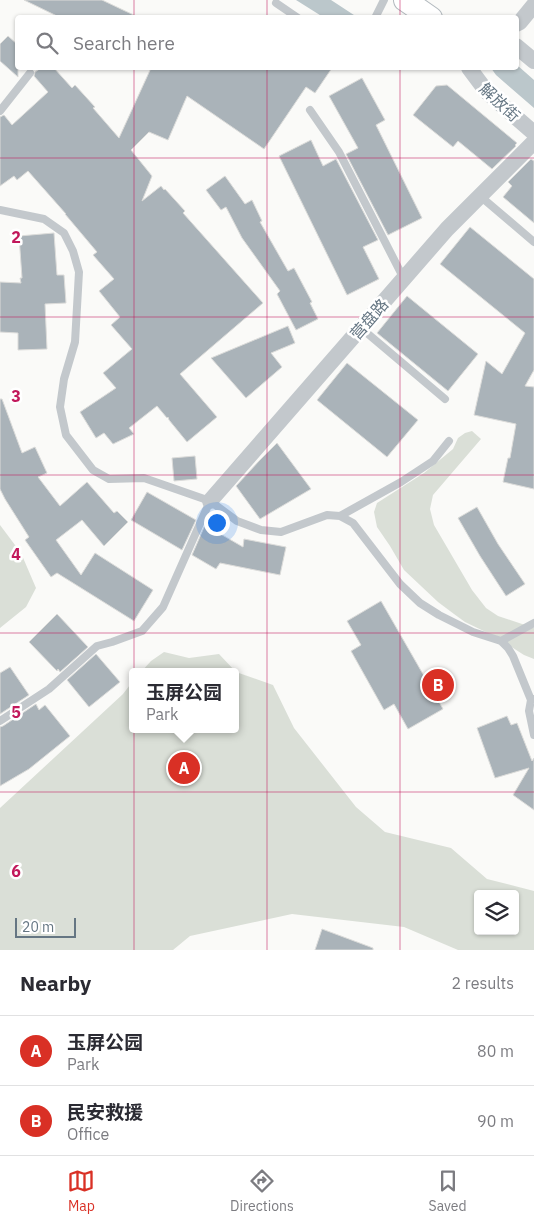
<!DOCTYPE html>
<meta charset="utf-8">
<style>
:root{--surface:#fff;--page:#f7f7f7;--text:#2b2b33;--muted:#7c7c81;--line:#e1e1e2;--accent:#d93025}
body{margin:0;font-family:"IBM Plex Sans","Noto Sans SC",sans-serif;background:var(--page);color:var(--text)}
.controls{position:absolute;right:15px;bottom:15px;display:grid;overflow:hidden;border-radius:5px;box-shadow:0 1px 4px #0004}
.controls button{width:45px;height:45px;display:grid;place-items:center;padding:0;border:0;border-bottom:1px solid var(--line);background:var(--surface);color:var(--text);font:25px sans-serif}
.scale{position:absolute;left:15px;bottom:12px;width:61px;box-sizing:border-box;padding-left:5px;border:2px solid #657683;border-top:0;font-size:14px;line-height:18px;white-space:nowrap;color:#657683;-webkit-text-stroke:4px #fff;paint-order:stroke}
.you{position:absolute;left:216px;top:522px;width:18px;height:18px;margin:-12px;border:4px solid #fff;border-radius:50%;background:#1a73e8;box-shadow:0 0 0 8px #1a73e833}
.badge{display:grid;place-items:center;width:32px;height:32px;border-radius:50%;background:var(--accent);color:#fff;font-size:16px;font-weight:700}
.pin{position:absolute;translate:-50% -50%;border:2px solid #fff;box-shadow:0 1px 5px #0006}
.popup{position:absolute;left:129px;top:668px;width:110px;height:65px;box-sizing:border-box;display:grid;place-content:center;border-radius:5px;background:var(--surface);filter:drop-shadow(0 1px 4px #0005);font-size:16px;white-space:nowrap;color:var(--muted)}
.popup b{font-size:19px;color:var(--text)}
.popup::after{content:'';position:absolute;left:50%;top:100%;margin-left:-10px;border:10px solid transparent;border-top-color:var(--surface)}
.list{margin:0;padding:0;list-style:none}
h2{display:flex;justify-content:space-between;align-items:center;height:65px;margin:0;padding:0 20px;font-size:21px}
h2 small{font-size:16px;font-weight:400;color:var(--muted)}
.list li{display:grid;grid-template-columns:32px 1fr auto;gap:15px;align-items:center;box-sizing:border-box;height:70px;padding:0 20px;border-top:1px solid var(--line)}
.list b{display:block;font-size:19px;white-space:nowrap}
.list p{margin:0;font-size:16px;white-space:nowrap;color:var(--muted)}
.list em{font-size:16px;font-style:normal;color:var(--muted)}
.icon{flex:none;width:28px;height:28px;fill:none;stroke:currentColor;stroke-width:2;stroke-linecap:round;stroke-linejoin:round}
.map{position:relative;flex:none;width:534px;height:950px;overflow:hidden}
.search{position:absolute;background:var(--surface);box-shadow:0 1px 4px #0004;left:15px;right:15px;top:15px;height:55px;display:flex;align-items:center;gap:12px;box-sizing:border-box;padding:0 18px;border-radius:5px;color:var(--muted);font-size:19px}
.sheet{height:205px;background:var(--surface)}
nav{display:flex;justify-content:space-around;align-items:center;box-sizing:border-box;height:70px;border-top:1px solid var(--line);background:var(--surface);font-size:14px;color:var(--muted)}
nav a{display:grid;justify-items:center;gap:2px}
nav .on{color:var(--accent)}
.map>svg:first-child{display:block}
.green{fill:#dadfd7;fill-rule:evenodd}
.water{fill:#bbc7cb}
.building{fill:#aab3b9;stroke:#dcdcda}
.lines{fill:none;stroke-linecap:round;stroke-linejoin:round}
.secondary-casing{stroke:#b3babf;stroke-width:24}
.lane{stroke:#c3c8cc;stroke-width:8}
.street{stroke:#c3c8cc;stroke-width:16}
.secondary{stroke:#fff;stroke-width:22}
.grid{fill:none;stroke:#c2185b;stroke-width:1;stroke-opacity:0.55}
.labels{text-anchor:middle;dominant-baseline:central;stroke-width:5;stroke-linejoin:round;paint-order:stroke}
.street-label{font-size:16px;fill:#657683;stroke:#fff}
.grid-label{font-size:16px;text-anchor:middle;font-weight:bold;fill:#c2185b;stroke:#fff;stroke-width:5;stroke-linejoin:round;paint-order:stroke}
</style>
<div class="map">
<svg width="534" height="950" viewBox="0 0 534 950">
<rect width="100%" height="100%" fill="#fafaf8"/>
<!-- green -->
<path class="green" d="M472,431L481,439L433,495L430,509L434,525L472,590L486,608L498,616L534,628V659L524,655L494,636L465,622L454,614L438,602L404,570L390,546L377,527L374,512L377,503L424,473L453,449L458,438L465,433Z
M0,525L21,553L36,588L26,607L0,628Z
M164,652L189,658L219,654L236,672L273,685L294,728L356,807L385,832L451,848L487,879L534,891V950H458L404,927L292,914L190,936L173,950H0V808L123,694L133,681V729H235V672H141L151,661ZM478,894H515V931H478Z"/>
<!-- water -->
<path class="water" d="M296,0H331L357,17H323Z
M517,65L534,80V108L496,75L491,68H516Z"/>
<!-- building -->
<path class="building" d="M24,0H102L140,18H61Z
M8,36L18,45V77L0,61V44Z
M41,68H54L72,88L75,85L95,107L93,108L119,138L151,68H332L315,93L306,87L264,149L187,96L168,140L149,132L131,150L152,176L142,201L161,186L164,190L165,189L185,211L183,213L263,303L180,374L217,417L187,442L169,420L168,417L167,418L157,406L129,428L134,434L113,444L104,433L96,438L80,412L116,388L103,373L132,349L111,325L120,317L99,291L114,279L93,255L97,252L65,214H66L28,171L17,180L14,176L0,186V117L4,115L12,125L48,92L34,76L35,72Z
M362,78L385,120L376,125L422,218L388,235L346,154L358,148L329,96Z
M447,85L517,143L515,145L516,146L492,169L458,141L453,147L413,115L436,86Z
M311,140L323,166L336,159L378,240L363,247L379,279L347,295L279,156Z
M531,159L534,161V223L503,197L512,186L508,182Z
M225,176L245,204L252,200L262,221L260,222L288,271L294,268L312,302L310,303L318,319L296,330L277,294L280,291L242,238L226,207L221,210L206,190Z
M470,227L534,279V370L525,386L534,387V489L503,482L508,458H510L516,424L474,415L486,361L502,374L525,333L440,264Z
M54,233L57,275H64L66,303L45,304L47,349L18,350V333L0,332V282L21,283L20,278H22L19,236Z
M407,296L478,354L448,391L377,333Z
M288,326L295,343L271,353L282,367L246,398L211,358Z
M347,363L418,420L387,457L317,400Z
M0,399H2L22,453L35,447L47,473L38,477L60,506L87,482L114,513L117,511L128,522L104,546L82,520L56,540L81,575L95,553L153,590L134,621L57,573L51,577L25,540L29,537L5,499L0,489Z
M277,443L311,489L260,519L236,486L259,461Z
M195,456L197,479L174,481L172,458Z
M147,492L196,520L182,550L131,520Z
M477,507L498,544L525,584L506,596L480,556L458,518Z
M205,525L243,547L244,539L286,547L280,575L220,563L216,569L192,555Z
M381,601L443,709L408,729L394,704L384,710L351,651L361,645L347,621Z
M57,614L88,647L60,672L58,669L57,671L29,642Z
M96,654L120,682L89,707L67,680Z
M10,667L29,695L0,714V673Z
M36,704L39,710L45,705L70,736L29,769L0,786V727L3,726Z
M507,716L511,725L517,723L532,761L534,758V810L513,795L529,768L495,778L477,728Z
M322,929L373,948V950H315Z"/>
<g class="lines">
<defs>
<path id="secondary" d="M405,0L431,18"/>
</defs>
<!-- secondary casing -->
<use href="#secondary" class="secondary-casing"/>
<!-- lane -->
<path class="lane" d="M276,3L298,18
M375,18L384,0
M310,110L339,152L404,279
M0,111L30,73
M480,196L534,242
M0,210L44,219L64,233L73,251L79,272L75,342L64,379L60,407L66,435L93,470L109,479L144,478L210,501L237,521L261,530L281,532L327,515L340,516L353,523L400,584L420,603L439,615L473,632L501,641L508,648L513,656L531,700
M361,328L445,399
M340,516L401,482L433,461L449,441
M501,641L534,623
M534,699L531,700L529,711L534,735
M0,721L49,689L97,646L112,642L142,631L163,607L210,501"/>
<!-- street -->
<path class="street" d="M516,24L520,22L534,5
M516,46L534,61
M469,68L487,92L534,133
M210,501L447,229L534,142"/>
<!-- secondary -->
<use href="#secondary" class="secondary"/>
</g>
<!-- grid -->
<path class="grid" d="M134,0V18M267,0V18M400,0V18M134,68V950M267,68V950M400,68V950M0,158H534M0,317H534M0,475H534M0,633H534M0,792H534"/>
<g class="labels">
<!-- street labels -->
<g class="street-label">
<text transform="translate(500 102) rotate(43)">解放街</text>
<text transform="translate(369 319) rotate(-49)">营盘路</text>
</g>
</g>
<g class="grid-label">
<text x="16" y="243">2</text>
<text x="16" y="402">3</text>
<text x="16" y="560">4</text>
<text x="16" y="718">5</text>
<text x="16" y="877">6</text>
</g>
</svg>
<div class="controls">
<button><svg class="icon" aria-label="layers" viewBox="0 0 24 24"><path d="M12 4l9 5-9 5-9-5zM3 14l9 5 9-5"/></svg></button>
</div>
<div class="scale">20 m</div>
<div class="you"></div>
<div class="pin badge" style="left:184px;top:768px">A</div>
<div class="popup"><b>玉屏公园</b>Park</div>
<div class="pin badge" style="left:438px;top:685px">B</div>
<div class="search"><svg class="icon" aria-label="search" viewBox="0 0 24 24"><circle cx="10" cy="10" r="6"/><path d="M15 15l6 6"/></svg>Search here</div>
</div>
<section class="sheet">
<h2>Nearby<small>2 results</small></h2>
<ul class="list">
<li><span class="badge">A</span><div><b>玉屏公园</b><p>Park</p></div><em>80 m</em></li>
<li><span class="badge">B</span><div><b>民安救援</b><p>Office</p></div><em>90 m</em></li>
</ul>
</section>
<nav>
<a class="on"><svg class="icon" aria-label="map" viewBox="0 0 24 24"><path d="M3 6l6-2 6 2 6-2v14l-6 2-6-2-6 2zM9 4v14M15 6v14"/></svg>Map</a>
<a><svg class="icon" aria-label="directions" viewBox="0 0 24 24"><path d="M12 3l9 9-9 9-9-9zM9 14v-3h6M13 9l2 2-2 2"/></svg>Directions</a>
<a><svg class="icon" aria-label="saved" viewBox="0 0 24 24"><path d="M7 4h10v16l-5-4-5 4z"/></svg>Saved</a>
</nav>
